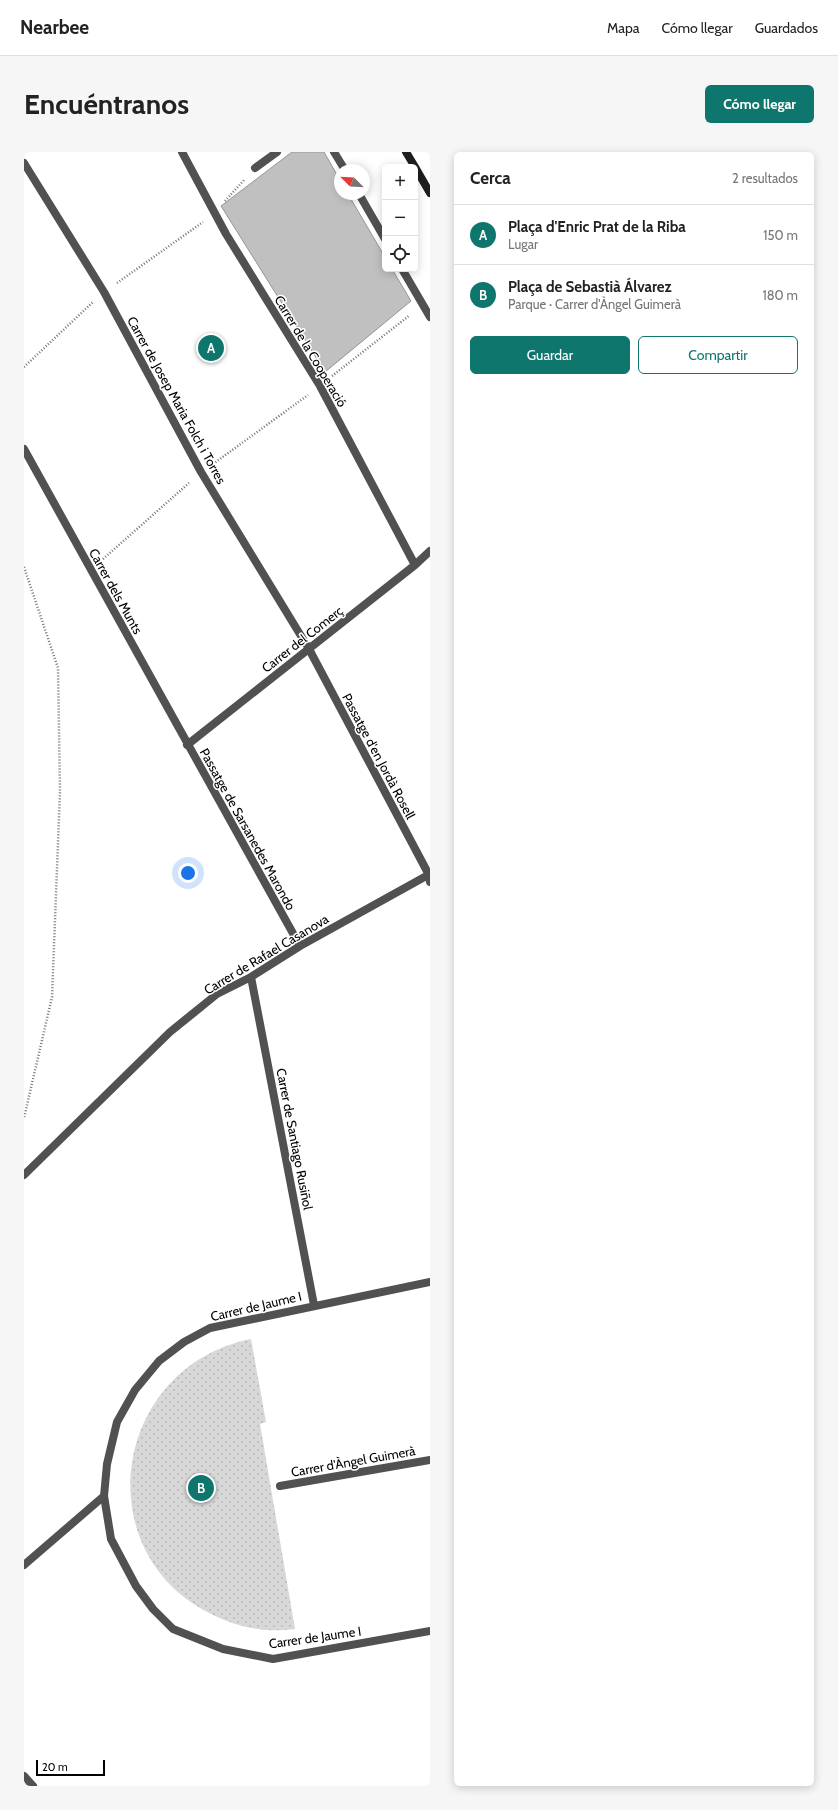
<!DOCTYPE html>
<html lang="es">
<meta charset="utf-8">
<style>
:root{--surface:#fff;--page:#f6f6f6;--text:#222;--muted:#767676;--line:#e0e0e0;--accent:#0f766e}
body{margin:0;font-family:Cabin,sans-serif;background:var(--page);color:var(--text)}
.controls{position:absolute;right:12px;top:12px;display:grid;overflow:hidden;border-radius:6px;box-shadow:0 2px 10px #0003}
.controls button{width:36px;height:36px;display:grid;place-items:center;padding:0;border:0;border-bottom:1px solid var(--line);background:var(--surface);color:var(--text);font:20px sans-serif}
.compass{position:absolute;left:310px;top:12px;width:36px;height:36px;border-radius:50%;background:var(--surface);box-shadow:0 2px 10px #0003;rotate:294deg}
.scale{position:absolute;left:12px;bottom:10px;width:69px;box-sizing:border-box;padding-left:4px;border:2px solid #000;border-top:0;font-size:11px;line-height:14px;white-space:nowrap;color:#000;-webkit-text-stroke:3px #fff;paint-order:stroke}
.you{position:absolute;left:164px;top:721px;width:14px;height:14px;margin:-10px;border:3px solid #fff;border-radius:50%;background:#1a73e8;box-shadow:0 0 0 6px #1a73e833}
.badge{display:grid;place-items:center;width:26px;height:26px;border-radius:50%;background:var(--accent);color:#fff;font-size:13px;font-weight:700}
.pin{position:absolute;translate:-50% -50%;border:2px solid #fff;box-shadow:0 1px 4px #0006}
.list{margin:0;padding:0;list-style:none}
h2{display:flex;justify-content:space-between;align-items:center;height:52px;margin:0;padding:0 16px;font-size:17px}
h2 small{font-size:13px;font-weight:400;color:var(--muted)}
.list li{display:grid;grid-template-columns:26px 1fr auto;gap:12px;align-items:center;box-sizing:border-box;height:60px;padding:0 16px;border-top:1px solid var(--line)}
.list b{display:block;font-size:15px;white-space:nowrap}
.list p{margin:0;font-size:13px;white-space:nowrap;color:var(--muted)}
.list em{font-size:13px;font-style:normal;color:var(--muted)}
.actions{display:flex;gap:8px;padding:12px 16px}
.actions a{flex:1;padding:9px 0;border:1px solid var(--accent);border-radius:6px;text-align:center;font-size:14px;color:var(--accent)}
.actions .main{background:var(--accent);color:#fff}
.icon{flex:none;width:22px;height:22px;fill:none;stroke:currentColor;stroke-width:2;stroke-linecap:round;stroke-linejoin:round}
.map{position:relative;flex:none;width:406px;height:1634px;overflow:hidden;border-radius:6px}
header{display:flex;align-items:center;gap:24px;box-sizing:border-box;height:56px;padding:0 20px;background:var(--surface);border-bottom:1px solid var(--line)}
header strong{font-size:19px}
nav{display:flex;gap:22px;margin-inline-start:auto;font-size:14px}
.intro{display:flex;align-items:center;justify-content:space-between;box-sizing:border-box;height:96px;padding:0 24px}
h1{margin:0;font-size:28px}
.button{padding:10px 18px;border-radius:6px;background:var(--accent);color:#fff;font-size:14px;font-weight:700}
main{display:flex;gap:24px;padding:0 24px}
aside{flex:1;background:var(--surface);border-radius:6px;box-shadow:0 2px 10px #0003}
.map>svg:first-child{display:block}
.park{fill:url(#park-dots)}
.building{fill:#c0c0c0;stroke:#959595}
.lines{fill:none;stroke-linecap:round;stroke-linejoin:round}
.path{stroke:#737373;stroke-width:2.5;stroke-dasharray:1 2;stroke-linecap:butt}
.street{stroke:#515151;stroke-width:8}
.secondary{stroke:#1e1e1e;stroke-width:8}
.labels{text-anchor:middle;dominant-baseline:central;stroke-width:3;stroke-linejoin:round;paint-order:stroke}
.street-label{font-size:13px;fill:#000;stroke:#fff}
</style>
<header>
<strong>Nearbee</strong>
<nav><a>Mapa</a><a>Cómo llegar</a><a>Guardados</a></nav>
</header>
<div class="intro"><h1>Encuéntranos</h1><a class="button">Cómo llegar</a></div>
<main>
<div class="map">
<svg width="406" height="1634" viewBox="0 0 406 1634">
<defs>
<pattern id="park-dots" width="8" height="8" patternUnits="userSpaceOnUse"><rect width="8" height="8" fill="#d8d8d8"/><path d="M2 2h.1M6 6h.1" fill="none" stroke="#b8b8b8" stroke-width="1.8" stroke-linecap="round"/></pattern>
</defs>
<rect width="100%" height="100%" fill="#fff"/>
<!-- park -->
<path class="park" d="M227,1187L242,1270L236,1272L271,1477C242,1481 216,1476 189,1463C61,1402 88,1215 227,1187Z"/>
<!-- building -->
<path class="building" d="M268,0H300L316,28V42H324L361,105V117H368L387,149L301,220L197,54Z"/>
<g class="lines">
<!-- path -->
<path class="path" d="M201,49L221,27
M93,131L179,70
M0,215L69,150
M308,224L386,163
M189,312L284,243
M79,407L165,331
M0,415L34,516L36,640L28,845L0,966"/>
<!-- street -->
<path class="street" d="M158,0L202,82L296,234L391,413
M310,0L321,18
M0,11L80,140L177,320L285,497L405,723L406,730
M231,16L253,0
M335,42L361,87
M378,117L406,165
M0,297L276,794
M163,593L391,413L406,399
M227,825L290,1153
M0,1023L146,880L193,842L227,825L276,794L406,722
M406,1130L186,1176L160,1190L135,1209L111,1238L93,1270L83,1312L80,1344L87,1387L112,1434L129,1457L149,1477L199,1497L249,1507L406,1479
M256,1334L406,1308
M0,1413L80,1344
M0,1624L9,1634"/>
<!-- secondary -->
<path class="secondary" d="M382,0L391,15
M391,15L406,41"/>
</g>
<g class="labels">
<!-- street labels -->
<g class="street-label">
<text transform="translate(287 199) rotate(59)">Carrer de la Cooperació</text>
<text transform="translate(153 248) rotate(61)">Carrer de Josep Maria Folch i Torres</text>
<text transform="translate(92 439) rotate(61)">Carrer dels Munts</text>
<text transform="translate(278 487) rotate(-38)">Carrer del Comerç</text>
<text transform="translate(355 604) rotate(62)">Passatge d'en Jordà Rosell</text>
<text transform="translate(224 677) rotate(61)">Passatge de Sarsanedes Marondo</text>
<text transform="translate(242 802) rotate(-31)">Carrer de Rafael Casanova</text>
<text transform="translate(271 987) rotate(79)">Carrer de Santiago Rusiñol</text>
<text transform="translate(232 1154) rotate(-13)">Carrer de Jaume I</text>
<text transform="translate(329 1309) rotate(-10)">Carrer d'Àngel Guimerà</text>
<text transform="translate(291 1485) rotate(-8)">Carrer de Jaume I</text>
</g>
</g>
</svg>
<div class="controls">
<button>+</button>
<button>−</button>
<button><svg class="icon" aria-label="locate" viewBox="0 0 24 24"><circle cx="12" cy="12" r="6"/><path d="M12 2v4M12 18v4M2 12h4M18 12h4"/></svg></button>
</div>
<svg class="compass" viewBox="-18 -18 36 36"><path d="M0-13l5 13h-10z" fill="#e53935"/><path d="M0 13l5-13h-10z" fill="#767676"/></svg>
<div class="scale">20 m</div>
<div class="you"></div>
<div class="pin badge" style="left:187px;top:196px">A</div>
<div class="pin badge" style="left:177px;top:1336px">B</div>
</div>
<aside>
<h2>Cerca<small>2 resultados</small></h2>
<ul class="list">
<li><span class="badge">A</span><div><b>Plaça d'Enric Prat de la Riba</b><p>Lugar</p></div><em>150 m</em></li>
<li><span class="badge">B</span><div><b>Plaça de Sebastià Álvarez</b><p>Parque · Carrer d'Àngel Guimerà</p></div><em>180 m</em></li>
</ul>
<div class="actions"><a class="main">Guardar</a><a>Compartir</a></div>
</aside>
</main>
